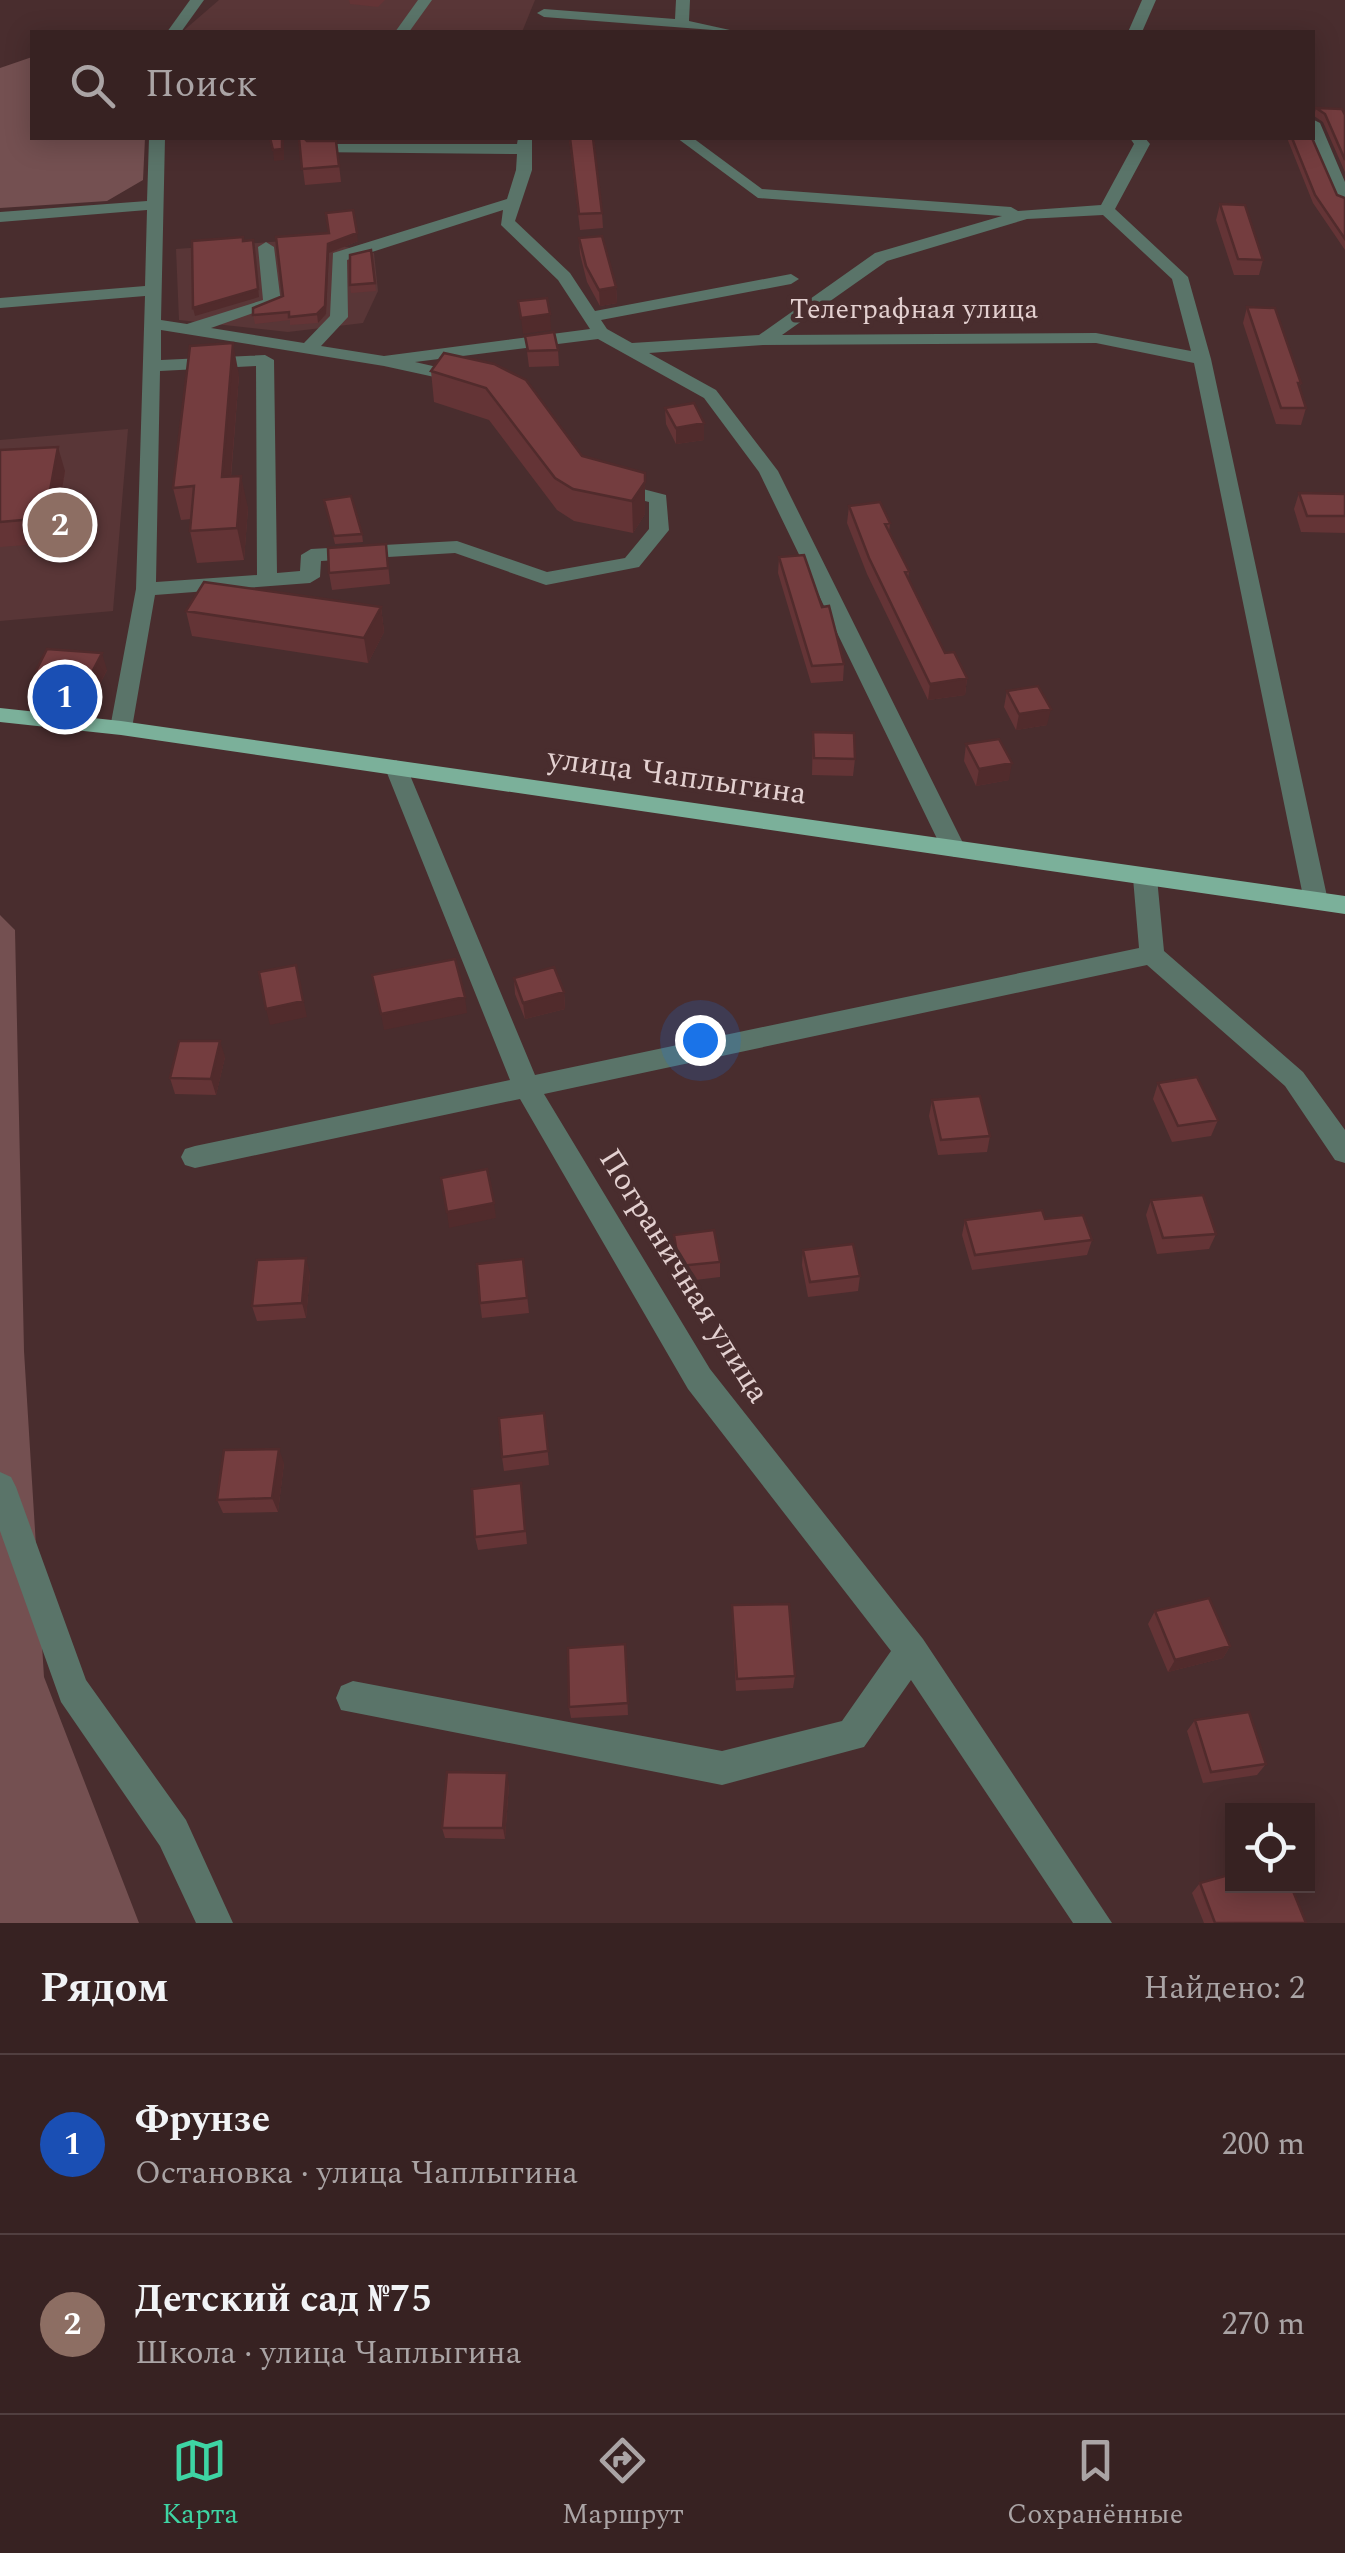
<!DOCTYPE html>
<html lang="ru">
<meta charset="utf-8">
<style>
:root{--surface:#372222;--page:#422f2f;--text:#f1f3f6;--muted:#aaa4a5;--line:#513f40;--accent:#3ed4a3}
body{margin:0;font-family:Spectral,serif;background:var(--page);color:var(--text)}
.controls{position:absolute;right:30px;bottom:30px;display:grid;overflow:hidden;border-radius:0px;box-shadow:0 5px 25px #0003}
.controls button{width:90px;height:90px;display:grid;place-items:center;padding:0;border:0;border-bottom:2px solid var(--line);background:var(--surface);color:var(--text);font:50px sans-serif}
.you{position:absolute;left:700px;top:1040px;width:35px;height:35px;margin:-25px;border:8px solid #fff;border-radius:50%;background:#1a73e8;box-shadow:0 0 0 15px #1a73e833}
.badge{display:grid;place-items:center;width:65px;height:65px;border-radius:50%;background:var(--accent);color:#fff;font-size:32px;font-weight:700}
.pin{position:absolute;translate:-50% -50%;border:5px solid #fff;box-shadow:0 2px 10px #0006}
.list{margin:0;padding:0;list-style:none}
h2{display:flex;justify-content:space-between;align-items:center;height:130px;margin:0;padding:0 40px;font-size:42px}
h2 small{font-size:32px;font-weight:400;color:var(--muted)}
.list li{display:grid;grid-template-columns:65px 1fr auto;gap:30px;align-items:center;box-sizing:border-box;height:180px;padding:0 40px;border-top:2px solid var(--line)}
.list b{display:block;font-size:38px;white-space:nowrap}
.list p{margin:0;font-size:32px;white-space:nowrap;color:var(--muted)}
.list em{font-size:32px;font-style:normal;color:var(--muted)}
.icon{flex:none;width:55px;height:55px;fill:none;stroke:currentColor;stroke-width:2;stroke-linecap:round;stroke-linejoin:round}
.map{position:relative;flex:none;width:1345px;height:1923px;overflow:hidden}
.search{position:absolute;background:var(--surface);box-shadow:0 5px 25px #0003;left:30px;right:30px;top:30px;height:110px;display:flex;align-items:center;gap:25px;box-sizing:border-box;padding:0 35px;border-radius:0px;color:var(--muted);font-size:38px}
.sheet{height:490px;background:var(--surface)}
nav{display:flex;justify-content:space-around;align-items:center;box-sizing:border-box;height:140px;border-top:2px solid var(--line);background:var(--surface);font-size:28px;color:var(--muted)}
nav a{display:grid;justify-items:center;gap:5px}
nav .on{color:var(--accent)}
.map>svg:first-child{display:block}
.built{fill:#593637}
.green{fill:#745051}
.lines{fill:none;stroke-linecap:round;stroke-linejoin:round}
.minor{fill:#5a7469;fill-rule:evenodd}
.major{fill:#7bb09a;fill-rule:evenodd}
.wall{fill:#643436}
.shaded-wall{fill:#512b2c}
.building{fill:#743d3f;stroke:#512b2c;stroke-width:2.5}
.labels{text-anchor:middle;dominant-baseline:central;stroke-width:9;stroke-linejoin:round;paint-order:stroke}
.far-street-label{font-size:28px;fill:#e3d0d0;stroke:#492d2e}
.street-label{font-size:32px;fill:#e3d0d0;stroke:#492d2e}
</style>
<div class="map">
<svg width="1345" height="1923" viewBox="0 0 1345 1923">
<rect width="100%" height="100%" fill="#492d2e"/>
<!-- built -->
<path class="built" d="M219,0H535L522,32H182Z
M309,239L374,253L378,291L363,323L288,332L179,320L176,249Z
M128,429L113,611L0,621V440Z"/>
<!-- green -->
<path class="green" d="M32,57V138H145L143,180L107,201L0,208V68Z
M0,915L15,930L24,1351L44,1677L139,1923H0Z"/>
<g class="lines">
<!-- minor -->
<path class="minor" d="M190,0H204L181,32H167Z
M418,0H432L409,32H395Z
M676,0H690L689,21L739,32L544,17L537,13L544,9L675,19Z
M1142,0H1156L1142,32H1128Z
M1312,119L1320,123L1345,182V205L1337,200L1311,138Z
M149,138H165L161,320L187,324L263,300L258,247L266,242L274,247L281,303L211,328L304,343L330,316L333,253L507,199L516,170L517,154L309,152V146L314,144H517L518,138H532V170L515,221L570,273L595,311L791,274L799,279L791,284L601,320L607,329L632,343L759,335L875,253L1002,216L758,198L677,138H693L762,189L1011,207L1018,211L1101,205L1134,144L1130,138H1145L1150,144L1115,209L1188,277L1211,359L1328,901L1325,907H1307L1304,901L1194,363L1096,343L763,345L649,353L716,390L778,471L966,849L962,855L954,857L942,849L759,472L704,398L598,339L415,362L468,374L471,378L462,383L384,366L161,330V360L265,355L274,360L277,573L300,571L301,555L311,549L457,541L547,572L625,558L649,529V502L605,491V483L612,481L666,495L669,530L639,567L546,585L455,553L321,561L320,577L310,583L155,595L132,728L129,733H113L110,728L136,589L145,296L0,308V298L145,286L147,210L0,222V212L147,201ZM503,210L501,225L558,280L590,329L384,356L321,346L348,317L347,260ZM1103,215L1172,279L1191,351L1096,333L782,335L887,261L1027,219ZM256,366L257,575L156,582L160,371Z
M396,760L407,768L535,1075L1139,948L1133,878L1145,869L1157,878L1164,951L1303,1072L1345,1130V1163L1335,1160L1285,1086L1147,965L544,1094L710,1369L923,1639L1112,1923H1073L911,1680L864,1747L722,1785L341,1710L336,1698L341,1686L353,1681L722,1751L842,1721L891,1651L688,1389L520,1099L195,1168L185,1165L181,1157L185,1149L195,1146L510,1080L385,768Z
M0,1472L11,1477L16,1487L86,1680L186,1820L233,1923H196L160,1846L61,1702L0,1531Z"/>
<!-- major -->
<path class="major" d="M0,708L121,721L1345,896V914L121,735L0,722Z"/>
</g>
<!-- wall -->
<path class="wall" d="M349,0H385L378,7L350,4Z
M1316,108L1345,115V172L1323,122L1314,116Z
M299,138H336L341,182L305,185Z
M466,138H500V140H467Z
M569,138L602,213L603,228L580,230Z
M1287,138H1312L1337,195L1345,198V250L1313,203Z
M1220,204L1263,260L1259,275H1234L1216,220Z
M276,237L358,241L329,253L326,314L318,323L290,325V320L255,324L253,315L283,296Z
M579,238L616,287L617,303L600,306L587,282L580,254Z
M371,250L376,291L351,293L350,285Z
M1247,307L1301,383L1299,388L1306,408L1301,425L1276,424L1243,323Z
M525,336L558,350L559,366L529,367Z
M444,353L582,456L645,473V514L633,533L574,521L557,510L489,420L434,402L431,371Z
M239,375L231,477L248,508L244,560L197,563L190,531L191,519L181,520L173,488Z
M665,408L704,423V440L676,444L666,424Z
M0,450L65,471L53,543L0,547Z
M1299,493L1345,494V533L1301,532L1294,509Z
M324,500L362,534L363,542L335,544Z
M849,506L890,523L889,532L909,571L908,579L945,653L967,678L965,695L928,700L867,574L847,523Z
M386,544L390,584L332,590L329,573Z
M779,557L844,664L843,681L811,683L778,573Z
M381,607L384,632L368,663L192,636L186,611Z
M107,670L96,692L41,688L36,671Z
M1007,691L1047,725L1016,730L1004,707Z
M813,732L855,759L853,776L812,775Z
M966,744L1009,780L976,786L964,761Z
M514,978L564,992L565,1009L525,1019L515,994Z
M225,1057L216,1095L175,1094L170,1078Z
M1158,1083L1218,1120L1211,1136L1172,1142L1153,1099Z
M932,1100L990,1136L987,1152L938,1155L929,1116Z
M1151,1200L1216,1234L1209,1249L1157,1254L1146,1215Z
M1045,1219L1092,1240L1087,1255L972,1270L962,1235L965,1220Z
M674,1235L720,1262V1277L679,1282L674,1250Z
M803,1250L860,1276L858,1291L808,1297L802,1265Z
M523,1259L529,1313L482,1318L480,1303Z
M310,1273L306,1318L257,1321L252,1306Z
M544,1413L549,1465L504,1471L502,1457Z
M284,1463L278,1512L223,1513L217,1500Z
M521,1483L527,1544L478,1550L475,1537Z
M732,1605L795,1676L793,1688L736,1691L732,1618Z
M1155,1611L1230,1646L1223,1658L1168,1672L1148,1624Z
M625,1644L628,1715L571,1718L569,1707Z
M1195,1720L1266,1764L1257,1775L1203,1783L1187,1731Z
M509,1784L505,1839L445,1838L442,1828Z
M1200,1883L1306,1923H1204L1192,1893Z"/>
<!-- shaded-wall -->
<path class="shaded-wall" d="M282,138H284V160L274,161L273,150Z
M357,233L358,241L329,253L326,314L318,323L317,314L328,244Z
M254,248L259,297L195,316L193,308Z
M616,287L617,303L600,306L599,290Z
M550,314L551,330L523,334L521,318Z
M233,343L239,375L228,509L222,477Z
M704,423V440L676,444V428Z
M58,447L65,471L53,543L45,518Z
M241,476L248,508L244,560L237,528Z
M645,482V514L633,533L632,501Z
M381,607L384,632L368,663L364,638Z
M102,653L107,670L96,692L90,676Z
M967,678L965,695L928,700L930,684Z
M1051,709L1047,725L1016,730L1019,714Z
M1012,763L1009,780L976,786L979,769Z
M296,965L307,1017L270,1025L266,1009Z
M564,992L565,1009L525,1019L523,1003Z
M465,997L467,1013L384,1030L381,1014Z
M220,1041L225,1057L216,1095L211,1079Z
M494,1203L496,1218L449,1228L447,1212Z
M306,1258L310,1273L306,1318L302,1303Z
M279,1449L284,1463L278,1512L272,1498Z
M1230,1646L1223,1658L1168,1672L1175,1660Z
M507,1773L509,1784L505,1839L503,1828Z"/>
<!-- building -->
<path class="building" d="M1316,108L1342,109L1345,115V160L1325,114Z
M270,138H282V149L273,150Z
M299,138H304L307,141H336L339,166L302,169Z
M570,138H593L602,213L579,214Z
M1292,138H1312L1337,195L1345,198V239L1315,195Z
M1220,204L1245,205L1263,260L1238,259Z
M353,210L357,233L328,244L325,306L317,314L289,317V312L253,315V308L283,296L276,237L329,233L326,213Z
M602,236L616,287L599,290L586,266L579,238Z
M243,237V241L253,240L258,289L193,308L192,241Z
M371,250L375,283L350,285V255Z
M547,298L550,314L521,318L518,301Z
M1247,307L1275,308L1301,383H1298L1306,408H1281Z
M554,332L558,350L528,351L525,336Z
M233,343L222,477L241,476L237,528L190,531L194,486L173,488L190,346Z
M444,353L494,364L526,380L582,456L645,473V482L632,501L573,489L555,478L486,388L431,371Z
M694,403L704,423L676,428L665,408Z
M58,447L45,518L0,522V450Z
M1299,493L1345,494V516H1307Z
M351,496L362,534L334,536L324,500Z
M880,502L890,523L885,524L909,571L905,572L945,653L954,652L967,678L930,684L869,558L849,506Z
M386,544L388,568L329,573L328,548Z
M804,555L822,607L829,606L844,664L812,666L779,557Z
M204,582L381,607L364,638L186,611Z
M47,649L102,653L90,676L36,671Z
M1038,686L1051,709L1019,714L1007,691Z
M813,732L854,733L855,759L814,758Z
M999,739L1012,763L979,769L966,744Z
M455,959L465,997L381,1014L372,975Z
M296,965L303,1001L266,1009L259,972Z
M554,967L564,992L523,1003L514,978Z
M179,1041H220L211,1079L170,1078Z
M1197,1077L1218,1120L1178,1126L1158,1083Z
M980,1096L990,1136L941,1140L932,1100Z
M487,1169L494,1203L447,1212L441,1178Z
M1203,1195L1216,1234L1163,1238L1151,1200Z
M1042,1210L1045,1219L1083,1215L1092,1240L975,1255L965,1220Z
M714,1230L720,1262L679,1266L674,1235Z
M853,1244L860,1276L810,1282L803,1250Z
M306,1258L302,1303L252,1306L257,1260Z
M523,1259L527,1298L480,1303L477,1264Z
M544,1413L548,1451L502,1457L499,1418Z
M279,1449L272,1498L217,1500L224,1450Z
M521,1483L525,1531L475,1537L472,1489Z
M1209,1598L1230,1646L1175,1660L1155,1611Z
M789,1604L795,1676L737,1679L732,1605Z
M625,1644L628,1703L569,1707L568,1648Z
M1249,1712L1266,1764L1211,1772L1195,1720Z
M447,1772L507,1773L503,1828H442Z
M1232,1874V1886H1291L1306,1923H1215L1200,1883Z"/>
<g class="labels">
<!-- far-street labels -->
<g class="far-street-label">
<text x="914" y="309">Телеграфная улица</text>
</g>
<!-- street labels -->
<g class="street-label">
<text transform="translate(677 776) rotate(8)">улица Чаплыгина</text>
<text transform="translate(684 1276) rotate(58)">Пограничная улица</text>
</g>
</g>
</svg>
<div class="controls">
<button><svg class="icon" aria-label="locate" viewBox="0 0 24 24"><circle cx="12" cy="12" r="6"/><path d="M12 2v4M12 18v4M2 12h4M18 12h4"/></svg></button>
</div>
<div class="you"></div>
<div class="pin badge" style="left:65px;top:697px;background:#1a4fb4">1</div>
<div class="pin badge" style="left:60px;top:525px;background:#8d6e63">2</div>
<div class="search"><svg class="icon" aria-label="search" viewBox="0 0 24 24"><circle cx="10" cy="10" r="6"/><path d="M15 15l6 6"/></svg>Поиск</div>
</div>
<section class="sheet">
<h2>Рядом<small>Найдено: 2</small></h2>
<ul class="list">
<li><span class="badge" style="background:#1a4fb4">1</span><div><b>Фрунзе</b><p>Остановка · улица Чаплыгина</p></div><em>200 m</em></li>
<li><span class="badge" style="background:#8d6e63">2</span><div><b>Детский сад №75</b><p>Школа · улица Чаплыгина</p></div><em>270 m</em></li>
</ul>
</section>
<nav>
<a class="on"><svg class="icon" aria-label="map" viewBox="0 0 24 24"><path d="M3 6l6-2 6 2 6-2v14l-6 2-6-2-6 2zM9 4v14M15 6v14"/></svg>Карта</a>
<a><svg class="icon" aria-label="directions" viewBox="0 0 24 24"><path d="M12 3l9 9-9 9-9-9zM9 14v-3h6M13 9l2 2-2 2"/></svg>Маршрут</a>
<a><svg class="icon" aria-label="saved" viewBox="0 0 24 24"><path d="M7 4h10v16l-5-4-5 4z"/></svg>Сохранённые</a>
</nav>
